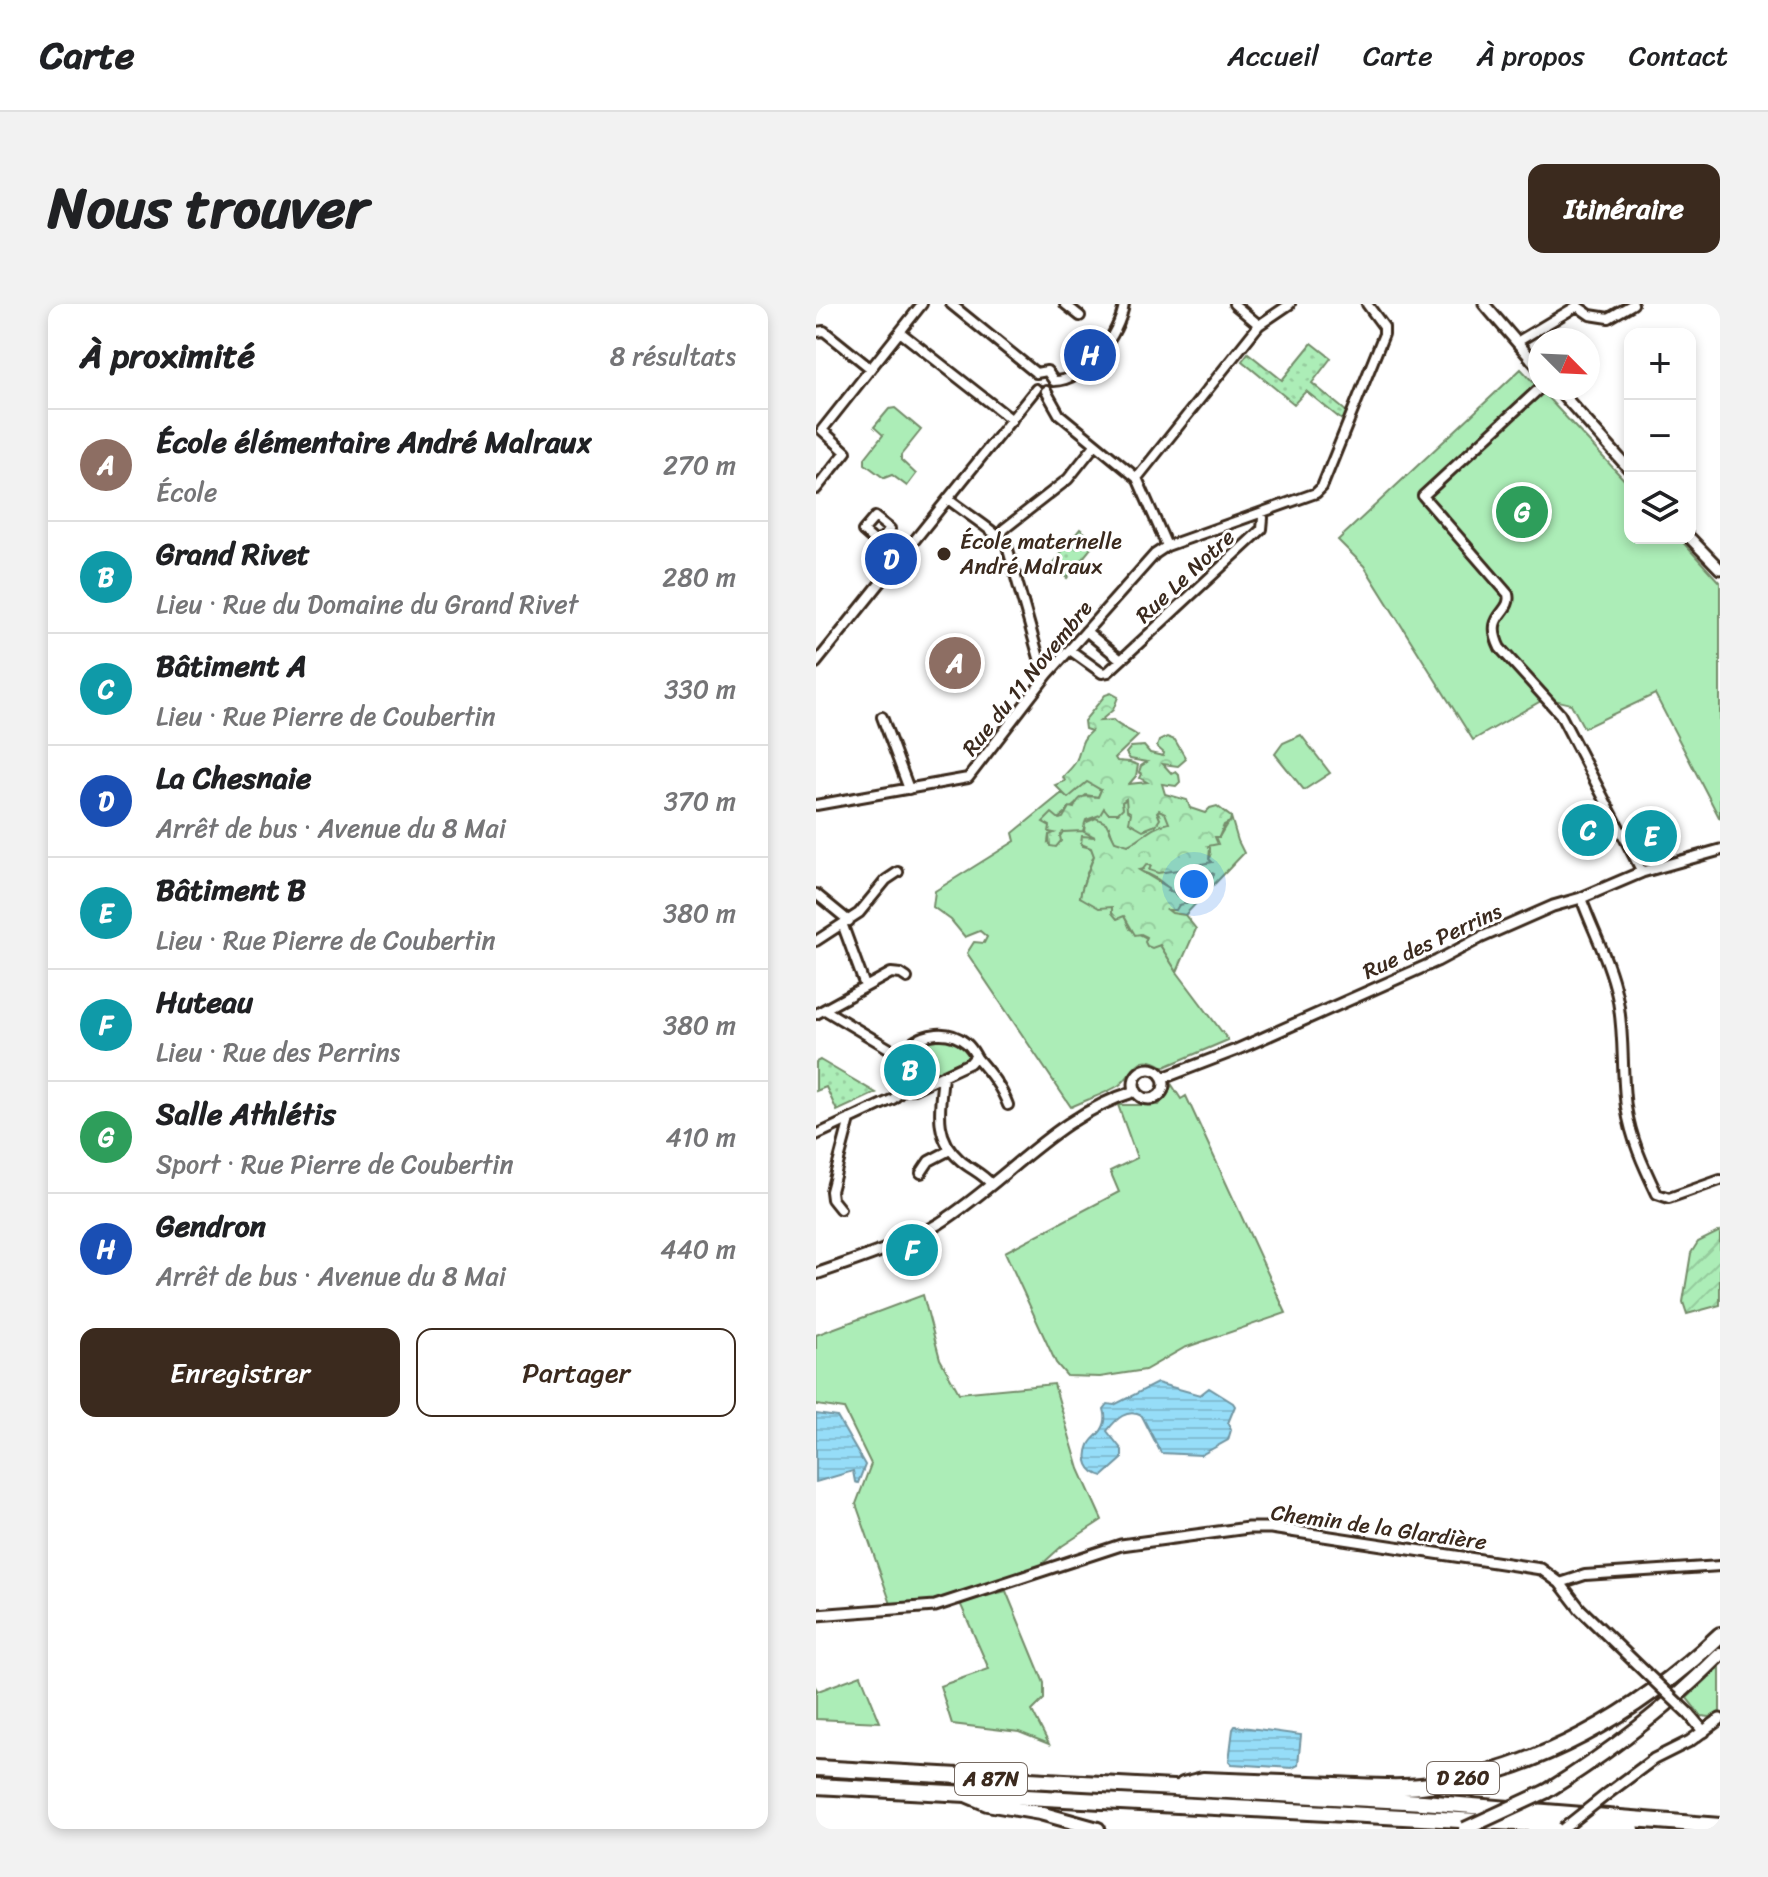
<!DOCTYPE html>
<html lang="fr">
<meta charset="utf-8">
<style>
:root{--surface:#fff;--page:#f2f2f2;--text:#202124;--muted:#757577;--line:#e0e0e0;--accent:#3b2a1e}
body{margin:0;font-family:Sriracha,sans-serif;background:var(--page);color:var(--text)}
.controls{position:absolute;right:24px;top:24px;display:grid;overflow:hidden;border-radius:16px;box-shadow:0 4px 12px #0003}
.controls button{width:72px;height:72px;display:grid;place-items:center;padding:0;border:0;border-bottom:2px solid var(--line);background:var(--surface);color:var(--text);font:40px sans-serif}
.compass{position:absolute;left:712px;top:24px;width:72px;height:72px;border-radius:50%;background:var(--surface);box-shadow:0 4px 12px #0003;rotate:114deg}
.you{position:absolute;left:378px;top:580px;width:28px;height:28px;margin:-20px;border:6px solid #fff;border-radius:50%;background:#1a73e8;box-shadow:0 0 0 12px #1a73e833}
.badge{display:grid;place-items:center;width:52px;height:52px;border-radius:50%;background:var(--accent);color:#fff;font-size:26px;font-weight:700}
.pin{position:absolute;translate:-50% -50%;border:4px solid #fff;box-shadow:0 2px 8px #0006}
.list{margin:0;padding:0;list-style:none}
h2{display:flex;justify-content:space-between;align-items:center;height:104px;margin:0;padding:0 32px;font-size:34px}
h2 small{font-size:26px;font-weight:400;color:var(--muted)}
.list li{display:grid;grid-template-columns:52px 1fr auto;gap:24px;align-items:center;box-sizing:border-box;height:112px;padding:0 32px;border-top:2px solid var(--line)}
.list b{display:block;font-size:30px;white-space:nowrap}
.list p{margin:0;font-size:26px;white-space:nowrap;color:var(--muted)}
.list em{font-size:26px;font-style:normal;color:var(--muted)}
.actions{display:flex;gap:16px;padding:24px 32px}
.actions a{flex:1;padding:18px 0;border:2px solid var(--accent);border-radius:16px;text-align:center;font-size:28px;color:var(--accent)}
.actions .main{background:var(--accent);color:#fff}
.icon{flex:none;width:44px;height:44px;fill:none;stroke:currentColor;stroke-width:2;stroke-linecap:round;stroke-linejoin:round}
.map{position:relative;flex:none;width:904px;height:1525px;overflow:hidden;border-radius:16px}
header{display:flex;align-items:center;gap:48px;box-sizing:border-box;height:112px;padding:0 40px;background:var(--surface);border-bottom:2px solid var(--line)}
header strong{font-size:38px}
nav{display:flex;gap:44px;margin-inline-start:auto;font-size:28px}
.intro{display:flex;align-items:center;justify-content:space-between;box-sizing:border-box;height:192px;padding:0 48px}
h1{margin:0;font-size:56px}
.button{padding:20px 36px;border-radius:16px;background:var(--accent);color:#fff;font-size:28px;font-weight:700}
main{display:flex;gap:48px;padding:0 48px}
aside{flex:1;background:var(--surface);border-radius:16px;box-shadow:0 4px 12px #0003}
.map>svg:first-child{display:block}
.grass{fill:#acedb7;stroke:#748c6a;stroke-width:2}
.forest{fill:url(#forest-crowns);stroke:#748c6a;stroke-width:2;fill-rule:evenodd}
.park{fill:url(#park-dots);stroke:#748c6a;stroke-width:2}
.garden{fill:url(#garden-furrows);stroke:#748c6a;stroke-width:2}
.water{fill:url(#water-rules);stroke:#7295a1;stroke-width:2}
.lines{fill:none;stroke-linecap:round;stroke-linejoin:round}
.minor-casing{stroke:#3b2a1e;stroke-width:14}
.tertiary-casing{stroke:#3b2a1e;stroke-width:15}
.trunk-casing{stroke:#3b2a1e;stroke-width:18}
.motorway-casing{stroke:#3b2a1e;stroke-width:20}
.minor{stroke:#fff;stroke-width:8}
.tertiary{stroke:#fff;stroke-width:9}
.trunk{stroke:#fff;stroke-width:12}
.motorway{stroke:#fff;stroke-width:14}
.tertiary-bridge-casing{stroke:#3b2a1e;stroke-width:15;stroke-linecap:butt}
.trunk-bridge-casing{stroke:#3b2a1e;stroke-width:18;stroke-linecap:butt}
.tertiary-bridge{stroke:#fff;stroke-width:9}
.trunk-bridge{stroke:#fff;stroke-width:12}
.poi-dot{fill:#3b2a1e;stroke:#fff;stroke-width:3}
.labels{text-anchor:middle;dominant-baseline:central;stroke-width:6;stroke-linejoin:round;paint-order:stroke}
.shield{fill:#fff;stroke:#766a62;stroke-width:2}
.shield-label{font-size:20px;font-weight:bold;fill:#3b2a1e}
.poi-label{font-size:22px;fill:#3b2a1e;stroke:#fff;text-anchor:start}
.street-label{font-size:22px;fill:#3b2a1e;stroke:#fff}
</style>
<header>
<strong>Carte</strong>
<nav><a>Accueil</a><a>Carte</a><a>À propos</a><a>Contact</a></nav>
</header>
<div class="intro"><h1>Nous trouver</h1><a class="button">Itinéraire</a></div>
<main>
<aside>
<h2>À proximité<small>8 résultats</small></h2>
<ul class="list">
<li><span class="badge" style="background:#8d6e63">A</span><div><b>École élémentaire André Malraux</b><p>École</p></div><em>270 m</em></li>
<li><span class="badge" style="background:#0f9aa8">B</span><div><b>Grand Rivet</b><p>Lieu · Rue du Domaine du Grand Rivet</p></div><em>280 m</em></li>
<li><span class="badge" style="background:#0f9aa8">C</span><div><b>Bâtiment A</b><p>Lieu · Rue Pierre de Coubertin</p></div><em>330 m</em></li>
<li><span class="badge" style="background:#1a4fb4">D</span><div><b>La Chesnaie</b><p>Arrêt de bus · Avenue du 8 Mai</p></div><em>370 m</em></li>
<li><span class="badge" style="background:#0f9aa8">E</span><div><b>Bâtiment B</b><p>Lieu · Rue Pierre de Coubertin</p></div><em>380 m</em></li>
<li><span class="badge" style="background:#0f9aa8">F</span><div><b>Huteau</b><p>Lieu · Rue des Perrins</p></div><em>380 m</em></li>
<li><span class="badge" style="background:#2e9e5b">G</span><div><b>Salle Athlétis</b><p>Sport · Rue Pierre de Coubertin</p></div><em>410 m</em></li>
<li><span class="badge" style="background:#1a4fb4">H</span><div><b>Gendron</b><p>Arrêt de bus · Avenue du 8 Mai</p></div><em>440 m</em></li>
</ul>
<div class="actions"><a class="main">Enregistrer</a><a>Partager</a></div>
</aside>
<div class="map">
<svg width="904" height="1525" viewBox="0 0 904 1525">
<defs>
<pattern id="forest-crowns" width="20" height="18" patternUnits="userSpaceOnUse" patternTransform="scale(2)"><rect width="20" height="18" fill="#acedb7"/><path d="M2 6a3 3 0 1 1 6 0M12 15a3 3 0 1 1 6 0" fill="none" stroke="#95cb9d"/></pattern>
<pattern id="park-dots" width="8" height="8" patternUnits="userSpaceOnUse" patternTransform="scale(2)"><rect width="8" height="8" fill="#acedb7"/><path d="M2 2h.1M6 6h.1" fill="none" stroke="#95cb9d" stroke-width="1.8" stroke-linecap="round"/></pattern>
<pattern id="garden-furrows" width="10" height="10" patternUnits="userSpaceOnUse" patternTransform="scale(2)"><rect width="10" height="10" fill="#acedb7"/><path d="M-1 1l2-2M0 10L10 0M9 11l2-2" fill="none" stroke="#95cb9d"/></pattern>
<pattern id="water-rules" width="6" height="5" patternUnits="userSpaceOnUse" patternTransform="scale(2)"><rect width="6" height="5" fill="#96ddf8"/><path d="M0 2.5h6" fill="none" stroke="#82bed4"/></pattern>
</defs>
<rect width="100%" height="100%" fill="#fff"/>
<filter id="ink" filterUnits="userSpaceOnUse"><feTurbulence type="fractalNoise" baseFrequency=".0125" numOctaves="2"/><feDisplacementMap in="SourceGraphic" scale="16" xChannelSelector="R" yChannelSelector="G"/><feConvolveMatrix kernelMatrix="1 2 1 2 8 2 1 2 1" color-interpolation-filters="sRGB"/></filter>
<g filter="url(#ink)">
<!-- grass -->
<path class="grass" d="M705,65L814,182V234H863L904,279V515L839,390L768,424L755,400L734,395L725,397L657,436L548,262L522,236Z
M79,104L105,126L85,151V156L100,170L91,182L76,171L68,174L49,160V154L67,131L58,123L73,105Z
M485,431L514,469L488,486L459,450L467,439Z
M271,477L285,486L282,493L270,491L234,522V528L239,529L233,531L232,538L244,532L247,527H266L270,516L288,504L291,506L311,495L312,502L343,510L341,508L343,506L349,508L354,519L312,542L298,537L293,522L267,542L275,544L278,551C273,565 267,577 264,593L297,603L308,611L314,625L344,641L361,668L412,736L348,763C319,744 319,771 302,782C288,790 270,796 255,803L151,649L158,638L168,639L171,633L164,627L149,633L135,616L117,603L119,587L199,537L197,529L246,489L252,493Z
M415,513L422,537L428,549L369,611L356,610L352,606L360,593C352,583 338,570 322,567L331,560L344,568L368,565L395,567L381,563L380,560L396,558L393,555L395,552L392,541L399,533H403Z
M130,733L139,736L153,746L151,756L101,780L88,777C69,751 110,734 130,733Z
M356,781L365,795L370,792L470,1009L368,1044L329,1066L284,1073L251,1072L240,1059L189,948L303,888L294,867L321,854L302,801H343Z
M107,991L124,1055L143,1089L238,1080L263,1165L286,1216L246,1242L214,1271L136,1298L75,1300L40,1200L55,1160L28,1105L0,1101V1031Z
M190,1287L228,1379V1395L216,1407L233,1440L203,1428L136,1420L124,1382L173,1365L144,1299Z
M904,1363V1408L894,1413L885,1412L871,1394Z
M45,1371L64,1418L0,1415V1384L2,1387Z"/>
<!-- forest -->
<path class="forest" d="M295,389L302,393L297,406L284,417L297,416C304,424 313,425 322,432L299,454L301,457L314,458L322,461L320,472L313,480L331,478L324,474L326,470L323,468L325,462L331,458L314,455L310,449L315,443L328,442L334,449L347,452L348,449L341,443L343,437L351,433L359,436L370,455L362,462L347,460L356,470L360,468L363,471L364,478L360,482L346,480L349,490L371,496L374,504L389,509L394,504L401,502L415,513L414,518L408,521L403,533H399L402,540L392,542L394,544L393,555L396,558L380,561L398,570L395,578L384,582L375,581L367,571L368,565L342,569L333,566L335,562L331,560L327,565L323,566L353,584L352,587L358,588L360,592H372L375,595L373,599L363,601L360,606H352L356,609L369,611L380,625L361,668L344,641L336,644L331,642L329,638L331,633L325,630L319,631L308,612L301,615L296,609V603L283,604L264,593C267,577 273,566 278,552L275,544L265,540L266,532L279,533L268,528L269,520L267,527L247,528L244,532L245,537L240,543L234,542L233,531L238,529L233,528L234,522L227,518L236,509L243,515L247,514L253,503L258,504C263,491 269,491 282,493L285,486L271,478L252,494L239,481L249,477L247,473C251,468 258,462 260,457C266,445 263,437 275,427L269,425L268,417L289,391ZM310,495L311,506L315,509L313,518L327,526L340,521L344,515L341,508L343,506L349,509L353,519C334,523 328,533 312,541L299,537L290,519L280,514L269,519L270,516L284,511L288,504L292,509H302L307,504L306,498Z"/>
<!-- park -->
<path class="park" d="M496,39L515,54L496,79L531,108L527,117L490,87L478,100L426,57L432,49L466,76Z
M264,225L280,238L251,274L235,261Z
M4,756L60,789L21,807L10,783L0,787V758Z"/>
<!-- garden -->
<path class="garden" d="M904,927V1001L871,1010L867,998L875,949L882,938Z"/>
<!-- water -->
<path class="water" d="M341,1079L384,1091L393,1084L417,1099L419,1102L412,1119L415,1126L412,1136L385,1151L345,1149L326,1112C311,1104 300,1115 291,1127L306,1146V1155L287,1172C272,1169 267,1155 273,1141C276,1134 283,1131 286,1125C290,1119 290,1112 288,1105L292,1100L298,1101Z
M0,1110L21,1113L49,1161L42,1179L39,1178L37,1167L0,1178Z
M419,1422L485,1431L482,1461L476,1464L416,1460L413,1457L417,1425Z"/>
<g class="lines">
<defs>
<path id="minor" d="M135,0L220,69
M249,0L264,12
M418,0L443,21
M761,2L774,11L793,14L817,0
M0,28L8,27L54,64
M84,28L196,116
M701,38L761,2V0
M220,69L231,67L238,77
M238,77C270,77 304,30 308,0
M724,84L607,192L692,290C697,310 667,309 684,344L744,410L826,568
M230,87L243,110L321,174L351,242
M321,174L443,21L474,0
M0,185L30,148L6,126L106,0
M132,195C149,209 180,227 191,242L225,361L232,370
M184,232L188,225L252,175L279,141
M62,240L47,227L59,213L74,225L57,246L60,266L67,275
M270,327L305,356L446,225L447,214L445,209
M254,346L286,369L292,368L305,356
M0,359L220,85
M66,413L93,485
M0,501L152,474L232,370L339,250L351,242L500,189L506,183L568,30V23L551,0
M0,590L33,617
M765,594C777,627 794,658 801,692C809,729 805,766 810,803C815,835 827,861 841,890L853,894L904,876
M27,622L49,682
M0,637L43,609L70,576L82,568
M9,706L84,751
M0,710L75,669L85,670L91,674
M127,772C124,803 117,833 144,856C154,865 166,869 175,880
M88,785C55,757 115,710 150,739C156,744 158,749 161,754C173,768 185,782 192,801
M0,831L77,795L88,785H98L154,759L159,753
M105,869L113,857L134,846
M24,905L16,895L15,887L34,815
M744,1279L769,1271L904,1262"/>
<path id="tertiary" d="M668,0L724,65
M741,84L814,166
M874,234L904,265
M318 780a15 15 0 1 1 30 0a15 15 0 1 1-30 0Z
M347,774L420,746L621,657L664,634L737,602L765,594L826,568L904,546
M0,970C42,955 86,942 124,919C191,876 242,810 320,787
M0,1311L119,1302L305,1241L432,1224H455L725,1265L744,1279L764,1305L829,1368
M873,1410L888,1428
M791,1490L838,1455L874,1437L904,1415"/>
<path id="trunk" d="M731,1487C794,1448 852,1403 904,1351
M152,1492L171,1500L224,1509L282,1525"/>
<path id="motorway" d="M0,1464L607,1498L904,1522
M367,1481L387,1476C431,1478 476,1479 520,1481C548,1482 578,1485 605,1482C719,1470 823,1408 904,1331
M0,1482L816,1525"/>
</defs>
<!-- minor casing -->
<use href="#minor" class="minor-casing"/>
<!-- tertiary casing -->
<use href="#tertiary" class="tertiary-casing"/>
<!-- trunk casing -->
<use href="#trunk" class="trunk-casing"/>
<!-- motorway casing -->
<use href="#motorway" class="motorway-casing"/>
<!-- minor -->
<use href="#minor" class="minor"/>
<!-- tertiary -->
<use href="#tertiary" class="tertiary"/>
<!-- trunk -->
<use href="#trunk" class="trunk"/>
<!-- motorway -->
<use href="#motorway" class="motorway"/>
<defs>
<path id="tertiary-bridge" d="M829,1368L873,1410
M747,1525L791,1490"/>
<path id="trunk-bridge" d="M649,1525L731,1487"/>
</defs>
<!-- tertiary-bridge casing -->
<use href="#tertiary-bridge" class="tertiary-bridge-casing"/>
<!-- trunk-bridge casing -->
<use href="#trunk-bridge" class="trunk-bridge-casing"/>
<!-- tertiary-bridge -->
<use href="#tertiary-bridge" class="tertiary-bridge"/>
<!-- trunk-bridge -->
<use href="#trunk-bridge" class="trunk-bridge"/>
</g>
</g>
<!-- markers -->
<circle class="poi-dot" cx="128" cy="250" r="8"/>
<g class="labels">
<!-- shield labels -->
<g class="shield">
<rect x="611" y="1458" width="72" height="32" rx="6"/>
<rect x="139" y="1459" width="72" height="32" rx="6"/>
</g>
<g class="shield-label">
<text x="647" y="1474">D 260</text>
<text x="175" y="1475">A 87N</text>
</g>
<!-- poi labels -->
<g class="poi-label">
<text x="144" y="237">École maternelle<tspan x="144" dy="25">André Malraux</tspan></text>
</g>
<!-- street labels -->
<g class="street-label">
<text transform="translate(369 272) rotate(-43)">Rue Le Notre</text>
<text transform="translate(211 374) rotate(-51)">Rue du 11 Novembre</text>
<text transform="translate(616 637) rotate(-25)">Rue des Perrins</text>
<text transform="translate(563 1223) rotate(8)">Chemin de la Glardière</text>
</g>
</g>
</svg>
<div class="controls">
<button>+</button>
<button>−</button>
<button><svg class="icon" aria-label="layers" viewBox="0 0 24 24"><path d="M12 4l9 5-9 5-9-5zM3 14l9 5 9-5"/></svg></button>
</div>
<svg class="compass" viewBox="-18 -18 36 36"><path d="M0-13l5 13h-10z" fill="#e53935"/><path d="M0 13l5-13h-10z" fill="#757577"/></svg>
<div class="you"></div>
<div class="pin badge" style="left:139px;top:359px;background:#8d6e63">A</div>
<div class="pin badge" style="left:94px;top:766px;background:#0f9aa8">B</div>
<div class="pin badge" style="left:772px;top:526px;background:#0f9aa8">C</div>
<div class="pin badge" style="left:75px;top:255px;background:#1a4fb4">D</div>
<div class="pin badge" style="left:835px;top:532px;background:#0f9aa8">E</div>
<div class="pin badge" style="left:96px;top:946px;background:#0f9aa8">F</div>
<div class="pin badge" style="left:706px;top:208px;background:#2e9e5b">G</div>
<div class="pin badge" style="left:274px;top:51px;background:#1a4fb4">H</div>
</div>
</main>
